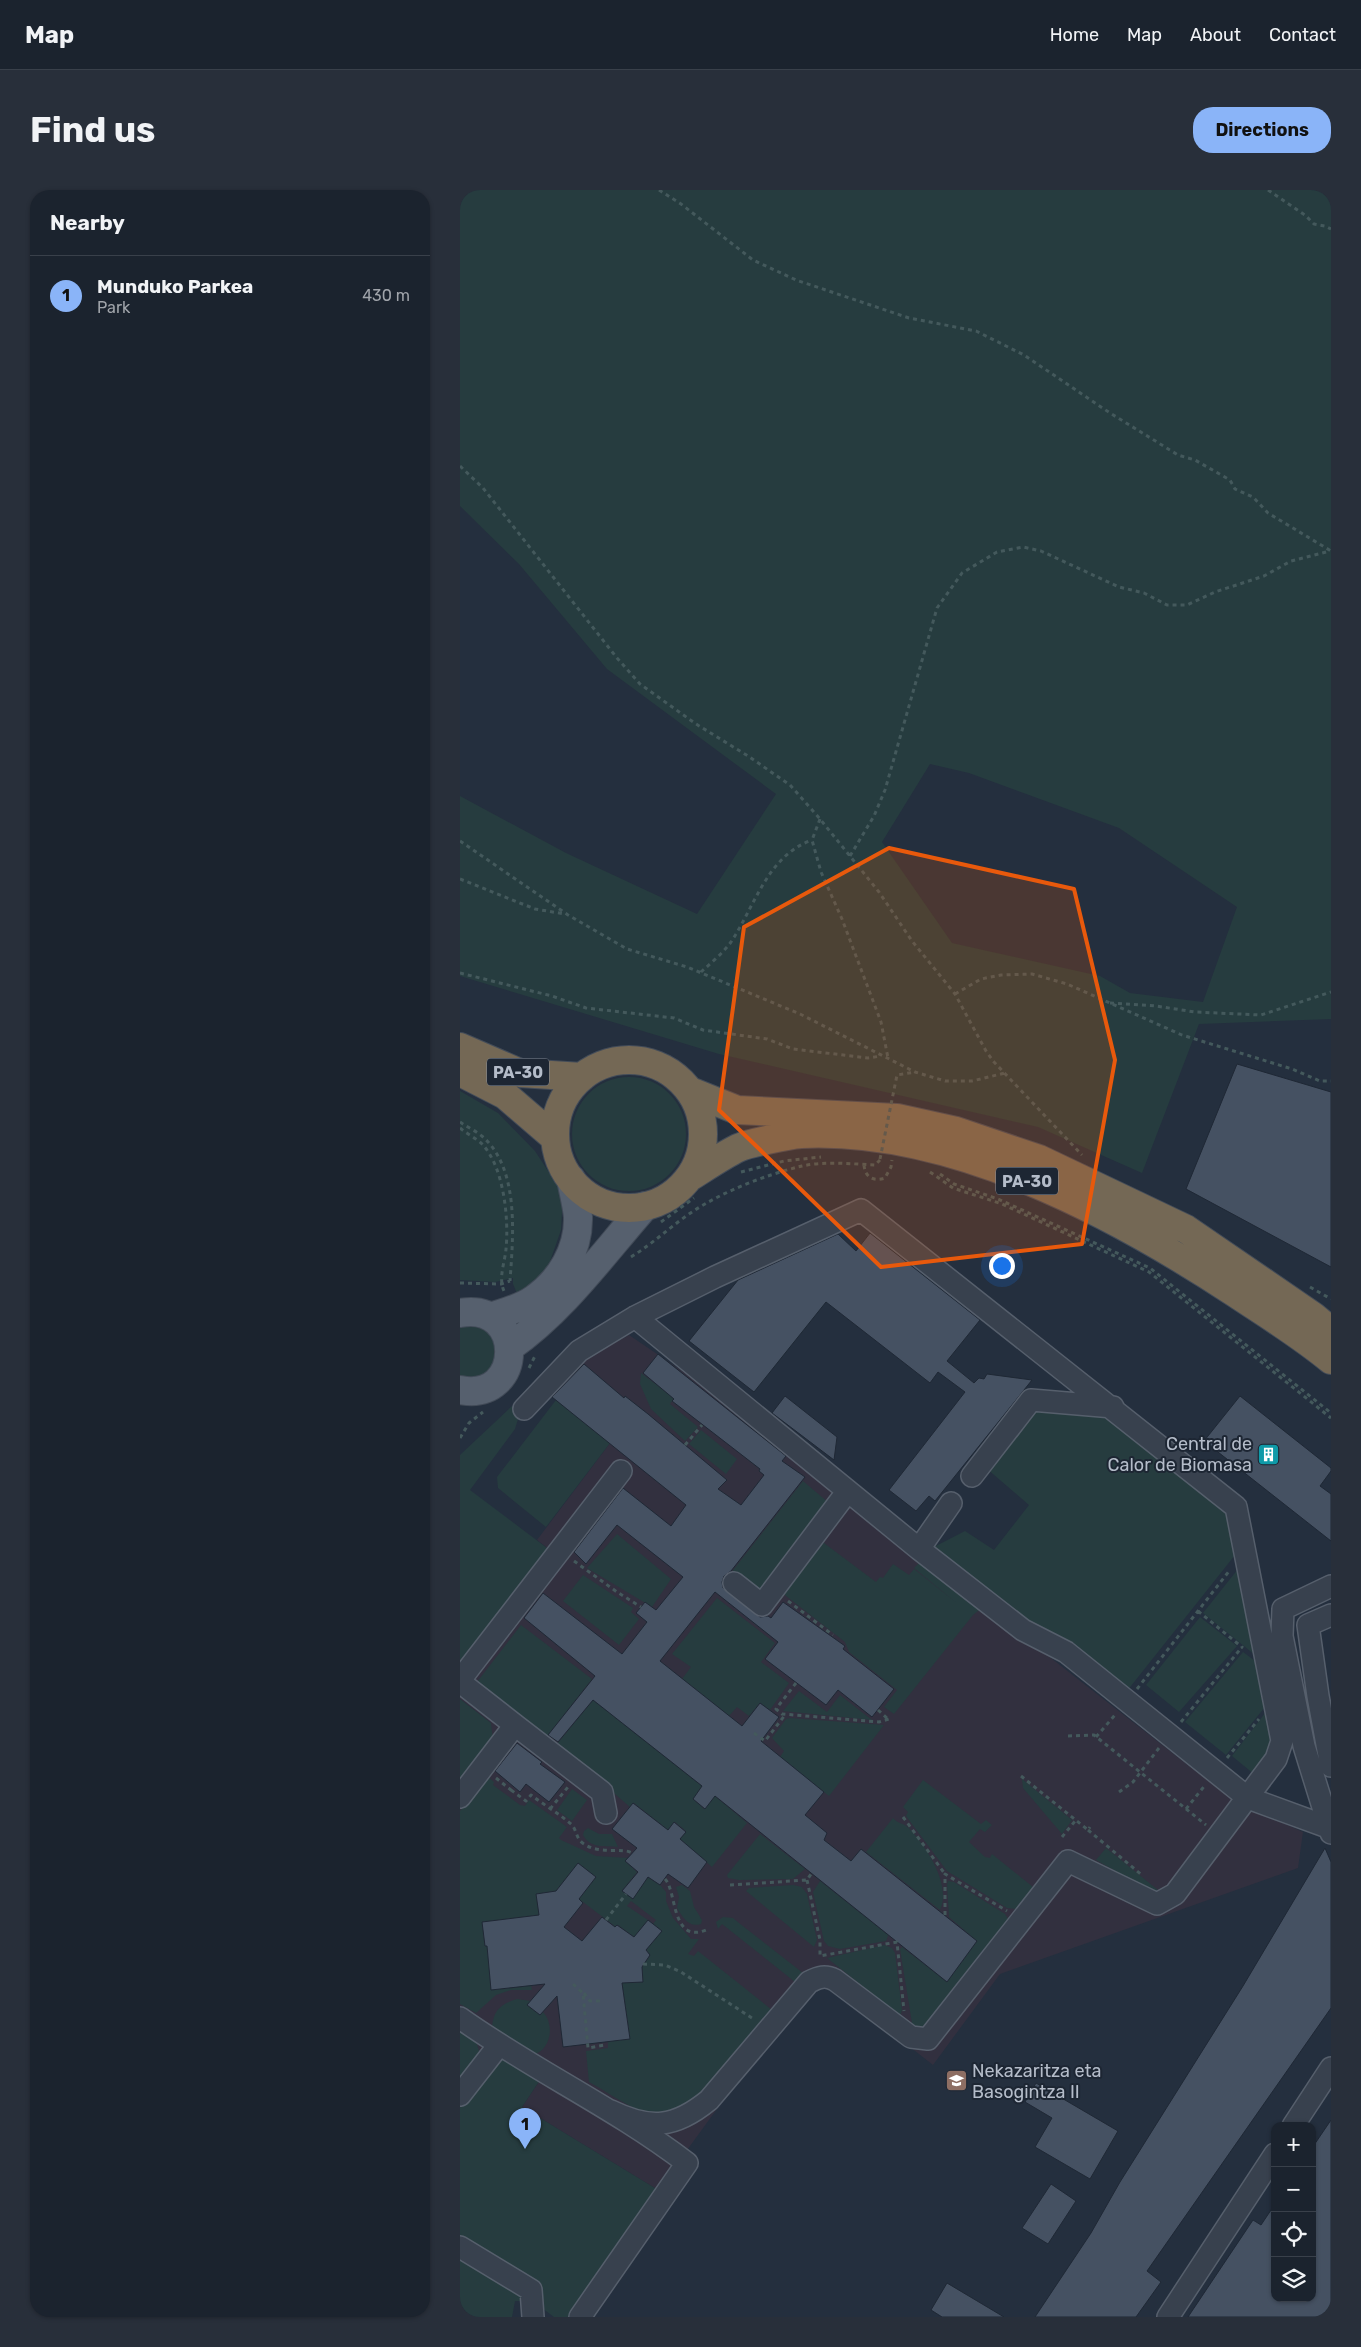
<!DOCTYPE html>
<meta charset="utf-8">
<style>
:root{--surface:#1b232e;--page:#282f3a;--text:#f1f3f6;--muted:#a0a4aa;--line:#39404a;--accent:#8ab4f8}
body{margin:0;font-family:Rubik,sans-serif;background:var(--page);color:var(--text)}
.controls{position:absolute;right:15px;bottom:15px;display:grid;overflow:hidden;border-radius:10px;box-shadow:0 1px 4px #0004}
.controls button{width:45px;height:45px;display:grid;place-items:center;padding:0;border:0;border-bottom:1px solid var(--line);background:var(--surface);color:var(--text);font:25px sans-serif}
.you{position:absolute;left:541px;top:1075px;width:18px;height:18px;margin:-12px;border:4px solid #fff;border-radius:50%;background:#1a73e8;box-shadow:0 0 0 8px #1a73e833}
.badge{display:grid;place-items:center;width:32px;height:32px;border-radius:50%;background:var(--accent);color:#111;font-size:16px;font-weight:700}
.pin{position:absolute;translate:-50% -41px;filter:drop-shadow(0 1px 2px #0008)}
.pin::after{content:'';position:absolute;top:26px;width:18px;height:15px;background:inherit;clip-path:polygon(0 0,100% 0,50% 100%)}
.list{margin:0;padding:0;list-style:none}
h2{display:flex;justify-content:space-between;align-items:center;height:65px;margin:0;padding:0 20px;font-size:21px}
h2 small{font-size:16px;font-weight:400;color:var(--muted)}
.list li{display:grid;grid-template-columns:32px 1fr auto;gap:15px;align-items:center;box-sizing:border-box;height:80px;padding:0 20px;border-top:1px solid var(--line)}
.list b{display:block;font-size:19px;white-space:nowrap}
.list p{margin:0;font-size:16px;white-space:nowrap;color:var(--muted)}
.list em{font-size:16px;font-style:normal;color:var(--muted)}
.icon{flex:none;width:28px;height:28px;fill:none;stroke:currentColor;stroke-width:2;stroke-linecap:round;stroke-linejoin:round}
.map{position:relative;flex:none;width:871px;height:2127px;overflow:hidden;border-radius:20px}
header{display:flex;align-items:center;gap:30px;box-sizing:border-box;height:70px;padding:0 25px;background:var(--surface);border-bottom:1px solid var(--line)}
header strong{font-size:24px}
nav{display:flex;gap:28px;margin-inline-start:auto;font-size:18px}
.intro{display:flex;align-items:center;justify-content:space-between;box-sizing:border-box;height:120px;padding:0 30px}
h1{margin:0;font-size:35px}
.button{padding:12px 22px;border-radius:20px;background:var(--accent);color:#111;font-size:18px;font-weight:700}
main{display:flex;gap:30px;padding:0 30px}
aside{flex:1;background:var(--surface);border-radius:20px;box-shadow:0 1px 4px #0004}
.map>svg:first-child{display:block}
.medical{fill:#32303f}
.green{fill:#263c3f;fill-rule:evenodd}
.building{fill:#455162;stroke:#1f2835}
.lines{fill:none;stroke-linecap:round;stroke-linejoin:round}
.minor-casing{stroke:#565f6c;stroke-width:24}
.major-casing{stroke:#414a57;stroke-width:30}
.highway-casing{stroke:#434c59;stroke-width:30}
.path{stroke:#44595c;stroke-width:3;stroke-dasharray:4 4;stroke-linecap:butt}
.minor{stroke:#38414e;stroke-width:21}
.major{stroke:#56606e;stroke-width:28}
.highway{stroke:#746855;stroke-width:28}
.path-bridge{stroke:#44595c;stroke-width:3;stroke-dasharray:4 4;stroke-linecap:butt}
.marked{fill:#e8590c;fill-opacity:0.2;stroke:#e8590c;stroke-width:4;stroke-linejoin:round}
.labels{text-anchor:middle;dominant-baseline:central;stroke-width:4;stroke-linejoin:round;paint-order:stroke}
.shield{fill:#1d2633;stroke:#878f9c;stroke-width:1}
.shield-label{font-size:16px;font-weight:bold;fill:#b4bcc9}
.poi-label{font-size:18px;fill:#b4bcc9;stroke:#1d2633;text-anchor:end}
</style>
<header>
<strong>Map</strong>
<nav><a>Home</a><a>Map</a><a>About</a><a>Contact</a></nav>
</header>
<div class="intro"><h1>Find us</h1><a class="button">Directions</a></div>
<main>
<aside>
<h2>Nearby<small></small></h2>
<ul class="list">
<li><span class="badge">1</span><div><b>Munduko Parkea</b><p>Park</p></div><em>430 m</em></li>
</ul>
</aside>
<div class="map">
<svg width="871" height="2127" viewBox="0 0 871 2127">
<rect width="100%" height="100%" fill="#242f3e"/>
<!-- medical -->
<path class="medical" d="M169,1145L231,1187L774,1611L843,1642L838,1678L540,1784L473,1875L380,1802L368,1797L358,1798L265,1908L198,2000L62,1917L80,1890L42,1868L32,1883L17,1872L0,1839V1595L31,1533L0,1509V1481L91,1361L77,1350L150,1253L91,1206L121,1171Z"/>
<!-- green -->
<path class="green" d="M0,0H871V829L739,834L682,983L578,937L259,864L0,786V606L106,663L237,724L316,604L147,479L59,374L0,316ZM470,574L509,583L659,638L777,717L743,812L670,803L640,786L492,753L422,652Z
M112 944a57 57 0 1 1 114 0a57 57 0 1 1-114 0Z
M0,901L38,923L75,961L103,1004L101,1040L87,1080L58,1106L53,1094V1088L35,1092L0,1090Z
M7,1134L25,1139C46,1161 31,1195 0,1186V1135Z
M181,1183L214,1208L210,1214L238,1237L225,1251L191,1219L180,1194Z
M96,1210L150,1253L86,1337L38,1298L37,1287Z
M52,1216L58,1229L55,1239L10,1300L91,1361L0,1481V1265Z
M574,1217L653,1224L772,1319L779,1360L667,1501L566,1432L472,1358L505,1341L534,1360L569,1315L526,1278Z
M241,1240L277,1269L266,1284L229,1254Z
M343,1291L369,1313L299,1407L270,1384Z
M157,1344L211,1389L192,1417L127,1378Z
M360,1350L416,1392L420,1387L423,1388L433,1374L449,1385L454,1379L498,1414L454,1378L461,1371L523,1417L513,1425L434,1524L424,1517L437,1500L389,1462L385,1452L321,1402Z
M782,1374L800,1469L743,1423Z
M123,1385L173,1418L171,1422L179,1429L159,1455L103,1411Z
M257,1408L315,1453L301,1472L329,1493L310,1520L300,1513L289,1526L277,1517L269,1526L222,1489L231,1477L212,1464Z
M740,1427L777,1456L719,1522L686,1495Z
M61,1435L132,1489L86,1548L17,1492Z
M783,1462L802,1476L809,1512L766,1565L725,1532Z
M339,1501L367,1522L380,1505L412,1530L323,1521Z
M0,1509L31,1533L33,1550L0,1595Z
M133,1510L242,1596L233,1609L244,1619L255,1606L287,1633L252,1677L220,1649L226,1641L215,1632L208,1640L174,1613L170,1617L97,1554Z
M809,1518L815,1549L795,1585L772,1566Z
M330,1528L424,1535L369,1606L320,1567L324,1561L312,1548L326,1529Z
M27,1586L34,1592L33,1595L60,1615L65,1616L69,1610L107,1637L99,1648L101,1650L136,1666L169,1668L166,1672L177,1682L162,1701L173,1708L188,1687L201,1696L206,1702V1711L213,1728L231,1749H239L228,1764L234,1766L238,1761L312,1820C283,1856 237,1933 183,1921C169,1918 143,1899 129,1892L126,1861L148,1858V1851L170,1849L162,1793L183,1792L182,1777L190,1765L186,1760L202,1741L193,1734L196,1730L171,1711L167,1716L188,1730L174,1747L158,1735L156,1737L119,1709L136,1687L118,1673L96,1701L76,1704L79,1725L22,1732L25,1756L73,1750L29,1778L31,1800L71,1795L72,1800H51L36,1805L16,1823L0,1814V1621Z
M562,1589L612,1630L602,1644L563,1598Z
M463,1590L521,1634L526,1630L532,1635L525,1642L520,1639L509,1652L525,1667L530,1668L532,1664L573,1697L556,1719L547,1718L487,1681L446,1626L448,1622L443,1617Z
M112,1599L127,1610L112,1631L97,1620Z
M433,1628C438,1634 444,1633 449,1638C466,1656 492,1695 480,1720L406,1662Z
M128,1638L139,1644H152L158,1657C147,1655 131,1660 123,1645L124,1641Z
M300,1644L345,1679L333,1689L279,1690L268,1688L267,1685Z
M646,1658L698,1700L700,1702L696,1704L636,1670Z
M360,1691L427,1744L428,1746L426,1751L380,1759L368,1756L364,1751L353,1702Z
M488,1691L494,1692L545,1724L548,1729L461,1839L453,1836L452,1833L440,1759L442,1757L487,1792L517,1751L489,1727L487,1695Z
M222,1695L230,1701L234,1717L242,1730L241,1734C228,1738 223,1727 217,1718L219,1707L216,1697Z
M333,1695L342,1697L347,1704L357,1750L354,1757L286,1701L289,1698Z
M263,1727L273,1728L279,1733L343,1783L335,1792L262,1734L258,1739L256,1732Z
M424,1755L432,1758L435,1763L442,1820L440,1826L367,1768Z
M57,1809L71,1811L68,1816L80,1825L83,1822C95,1835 91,1860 73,1865L32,1838C33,1820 41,1814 57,1809Z
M0,1839L16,1851L19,1861L17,1872L32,1883L42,1867L80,1890L62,1917L198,2000L110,2127H94L82,2118L80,2111H55L52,2127H0Z"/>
<!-- building -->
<path class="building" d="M777,874L871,902V1077L726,999Z
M410,1043L520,1130L487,1171L514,1193L519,1188L524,1189L527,1184L572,1190L475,1311L469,1306L456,1321L429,1300L505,1202L478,1182L470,1193L366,1112L294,1202L229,1151L278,1090L378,1044L396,1061Z
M198,1164L326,1266L322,1271L345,1287L271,1381L264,1386L262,1392L263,1398L300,1427L308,1426L311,1428L323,1412L385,1456L383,1459L434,1499L412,1527L378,1500L366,1515L305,1469L318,1452L255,1402L200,1471L282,1536L300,1513L319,1527L301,1551L364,1602L345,1625L367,1643L364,1650L391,1671L401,1659L517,1751L487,1792L255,1606L245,1619L233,1609L242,1596L133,1510L98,1552L88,1545L135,1486L64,1428L83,1403L162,1464L187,1432L176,1423L185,1412L196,1420L223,1387L157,1335L126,1374L114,1362L163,1298L211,1336L226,1315L92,1207L124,1174L164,1208L165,1206L188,1224L267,1290L258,1299L281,1315L304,1285L299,1281L300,1279L212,1211L214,1209L183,1183Z
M325,1206L377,1247L374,1270L312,1223Z
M780,1206L871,1278V1281L860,1296L871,1304V1351L744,1251Z
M57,1553L82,1572L80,1574L105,1592L89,1612L66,1594L60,1602L35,1581Z
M173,1613L208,1640L214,1632L226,1642L220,1649L247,1672L228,1698L208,1684L200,1695L188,1687L173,1709L162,1701L178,1682L165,1671L177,1658L152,1639Z
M865,1658L871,1672V1818L687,2081L701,2092L676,2127H575L631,2043L660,1992L783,1796Z
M118,1673L136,1687L119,1709L123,1713L104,1737L122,1751L142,1727L155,1737L157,1735L174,1747L188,1730L202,1741L186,1760L190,1765L182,1777L183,1792L162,1793L170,1849L103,1857L97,1806L80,1825L67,1815L85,1794L31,1800L27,1756H25L22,1732L79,1725L76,1704L96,1701Z
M576,1893L658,1941L630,1989L575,1957L592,1928L565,1912Z
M871,1930V2127H728L793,2030L801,2035L815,2014V2108H852V1958Z
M591,1994L616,2011L588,2054L562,2038Z
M487,2093L544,2127H482L471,2120Z"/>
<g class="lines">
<defs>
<path id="minor" d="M175,1127L459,1359L491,1313
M64,1219L119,1161L175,1127L255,1087L401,1020L776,1317L822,1551L816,1569L715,1704L697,1714L608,1671L468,1849L451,1847L375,1790C365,1785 359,1787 349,1792L249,1910C215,1938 190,1940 151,1921
M512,1286L571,1210L653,1217
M459,1359L563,1440L606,1462L788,1608L870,1638
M274,1393L302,1415L387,1302
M871,1396L823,1419L822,1446L844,1556L871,1643
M871,1425L848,1435L858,1506L871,1576
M0,1490L161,1281
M0,1492L55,1535L0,1607
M55,1535L142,1602L146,1623
M0,1828C73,1880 155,1918 227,1973L120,2127
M0,1905L39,1855
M833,1936L871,1878
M0,2057L71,2100L73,2127
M708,2127L815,1964"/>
<path id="major" d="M0,1123C66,1111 65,1213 0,1200
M31,1127C45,1122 62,1118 74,1109C100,1091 119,1060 118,1027C117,1015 113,1001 111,989
M50,1157C103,1120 142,1065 185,1016"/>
<path id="highway" d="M0,857L60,883L122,887
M95 944a74 74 0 1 1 148 0a74 74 0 1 1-148 0Z
M0,882L45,905L95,948
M230,901L277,920L437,928L496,941L579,969L726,1039L853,1126L871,1141
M230,987C246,977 262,966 278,958C289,953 329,945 341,944C492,937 653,1023 775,1103C808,1125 841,1145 871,1170"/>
</defs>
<!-- minor casing -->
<use href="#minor" class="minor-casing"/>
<!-- major casing -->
<use href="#major" class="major-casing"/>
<!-- highway casing -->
<use href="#highway" class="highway-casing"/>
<!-- path -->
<path class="path" d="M199,0L221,14L293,70L336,90L449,128L516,141L564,165L650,223L718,265L735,270L770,290L775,299L793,307L808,323L871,361
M808,0L845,25L854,34L865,36L871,39
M0,276L23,298L157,468L180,494L236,534L288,566L330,595L360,629L419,702L452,751L495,804L526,861L534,872L622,965
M360,629L352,650L361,682L382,729L421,832L428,868
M0,651L108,725L167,759L227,777L340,824L455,882L485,891H512L545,883
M390,666L414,626L425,600L477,418L502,383L537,362L563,357L581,361L659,397L684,403L707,415H727L755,402L804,386L831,371L870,361
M0,689L75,719L105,724
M241,782C251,773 263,763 271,752C295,716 307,666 352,650
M0,783L92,806L126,818L214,828L243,840L307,849L333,859L408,868L421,866
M495,804L521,789L541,785L572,784L607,794L722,845L832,879L860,891H871
M650,813L696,816L735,822L801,825L871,802
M0,932C7,937 16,941 23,947C60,980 53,1047 50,1091
M0,938C7,944 16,948 22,954C44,977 49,1029 46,1059C45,1072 38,1088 44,1101
M404,975C405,987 413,992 425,988L431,977L432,970
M281,982L324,971L361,967
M470,982L493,998L542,1014L689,1082L871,1228
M480,984L494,994L538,1009L690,1078L871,1223
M201,1032L234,1008
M171,1067C192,1054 209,1038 229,1024C261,1002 305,985 342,976C365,971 392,974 415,975L420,970
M0,1093L41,1094L50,1091
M850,1097L871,1109
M69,1178L75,1166
M0,1248L9,1233L23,1222
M225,1255L242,1235
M114,1371L157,1402L181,1417
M328,1411L373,1445
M738,1421L783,1458
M336,1493L316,1519L322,1524L419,1532L429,1529
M677,1499L770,1380
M418,1520L428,1529
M721,1532L782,1457
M294,1543L305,1551L325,1525
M608,1546L634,1545L746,1635
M636,1547L655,1525
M767,1568L799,1529
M561,1586L628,1640L630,1637
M36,1588L51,1600L54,1597
M51,1600L66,1611L71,1605C84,1615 100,1624 112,1635C117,1641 116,1649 124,1654C140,1665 162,1657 172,1663
M659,1602L673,1592L699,1558
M90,1619L108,1597
M726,1619L746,1594
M443,1627L485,1684
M628,1640L683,1686
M602,1647L616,1630
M205,1689C217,1701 211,1754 246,1740
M347,1690L360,1750V1766L437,1752L444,1821
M270,1695L347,1690L351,1684
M485,1725V1684L547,1721
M146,1730L166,1704
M183,1774L205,1775L221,1782L295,1830
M113,1794L123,1803L128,1858L145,1855
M124,1803L130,1811H141"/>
<!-- minor -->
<use href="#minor" class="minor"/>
<!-- major -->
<use href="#major" class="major"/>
<!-- highway -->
<use href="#highway" class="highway"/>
<!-- path-bridge -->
<path class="path-bridge" d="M420,969L437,885L455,882"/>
</g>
<!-- marked area -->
<path class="marked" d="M429,658L614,699L655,870L622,1054L421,1077L259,920L284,737Z"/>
<!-- icons -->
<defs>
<symbol id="building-square" viewBox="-11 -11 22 22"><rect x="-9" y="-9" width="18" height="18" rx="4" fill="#0f9aa8" stroke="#1d2633"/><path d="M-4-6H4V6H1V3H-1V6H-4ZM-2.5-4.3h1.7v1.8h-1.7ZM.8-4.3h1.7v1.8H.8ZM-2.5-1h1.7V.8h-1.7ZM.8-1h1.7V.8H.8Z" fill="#fff"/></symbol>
<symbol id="university-square" viewBox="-11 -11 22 22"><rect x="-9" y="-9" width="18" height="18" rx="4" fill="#8d6e63" stroke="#1d2633"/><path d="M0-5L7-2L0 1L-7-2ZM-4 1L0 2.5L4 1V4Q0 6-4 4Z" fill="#fff"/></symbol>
</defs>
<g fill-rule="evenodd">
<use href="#building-square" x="796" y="1252" width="25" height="25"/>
<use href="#university-square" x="484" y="1878" width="25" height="25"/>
</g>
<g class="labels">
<!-- shield labels -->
<g class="shield">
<rect x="27" y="868.5" width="62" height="27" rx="4"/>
<rect x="536" y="977.5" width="62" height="27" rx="4"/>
</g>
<g class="shield-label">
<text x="58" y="882">PA-30</text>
<text x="567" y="991">PA-30</text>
</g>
<!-- poi labels -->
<g class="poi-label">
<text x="792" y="1254">Central de<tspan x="792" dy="21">Calor de Biomasa</tspan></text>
<text x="512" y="1881" text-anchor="start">Nekazaritza eta<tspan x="512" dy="21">Basogintza II</tspan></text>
</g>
</g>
</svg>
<div class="controls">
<button>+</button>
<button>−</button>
<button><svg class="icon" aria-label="locate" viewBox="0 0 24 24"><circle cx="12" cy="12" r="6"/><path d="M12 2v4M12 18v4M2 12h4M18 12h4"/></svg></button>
<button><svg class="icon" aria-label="layers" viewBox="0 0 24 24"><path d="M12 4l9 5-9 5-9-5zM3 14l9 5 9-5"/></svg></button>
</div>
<div class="you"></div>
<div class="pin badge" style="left:65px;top:1959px">1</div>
</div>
</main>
